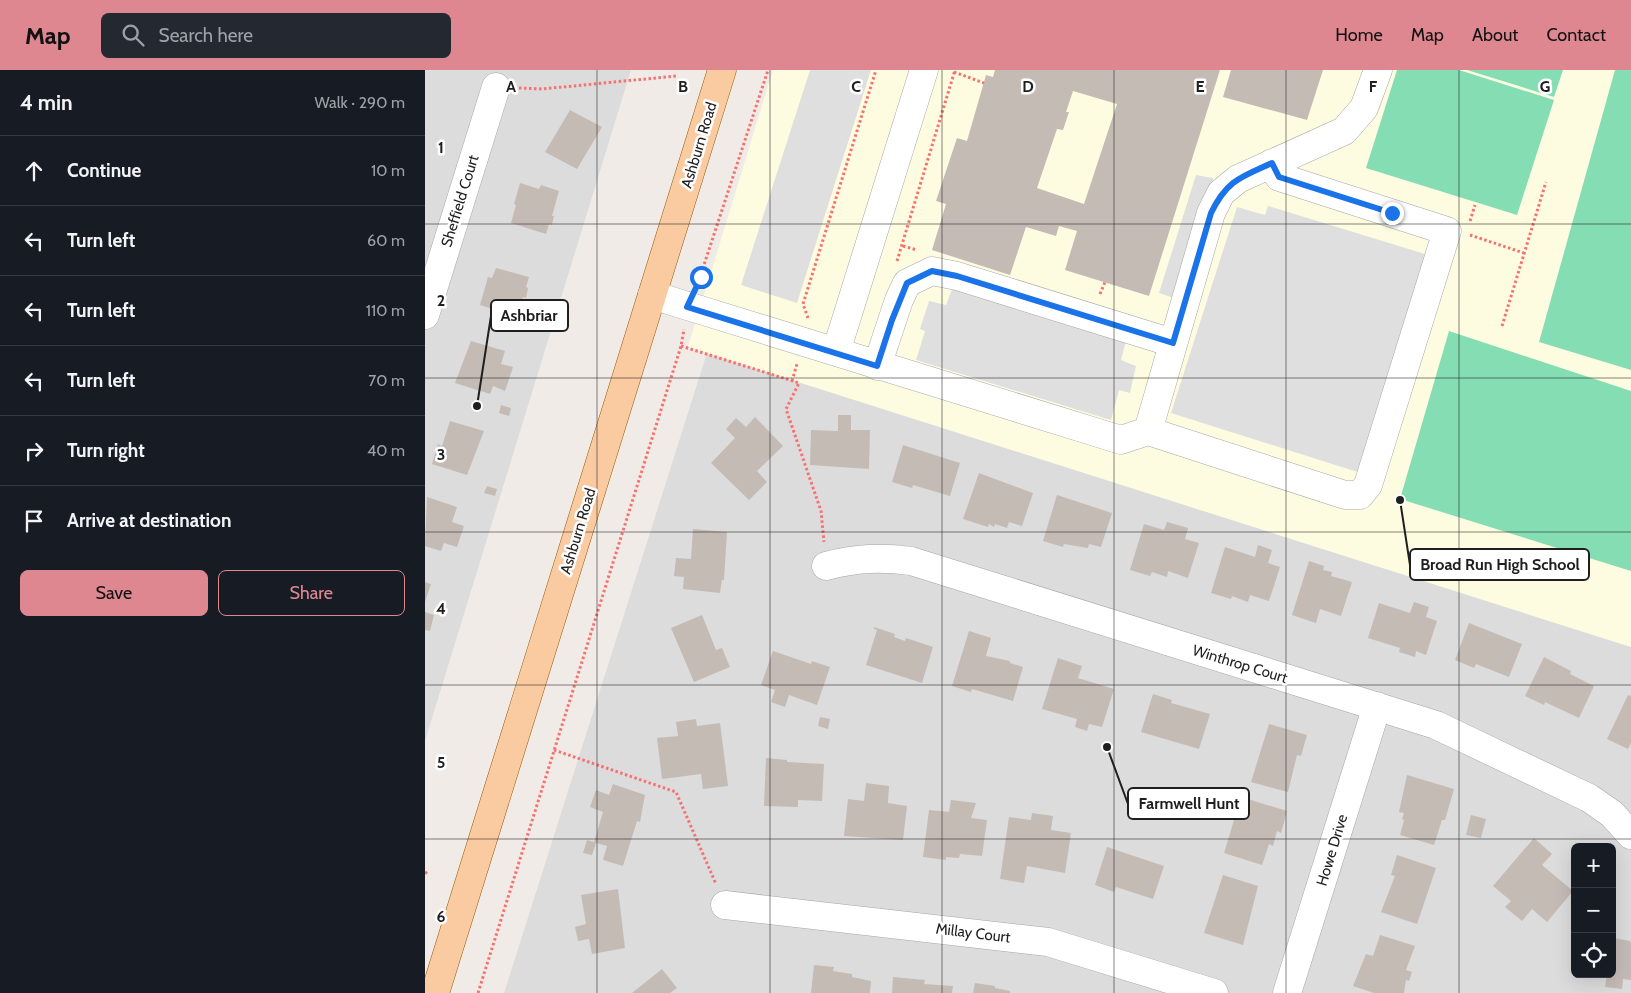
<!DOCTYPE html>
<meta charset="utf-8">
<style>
:root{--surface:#171b24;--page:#242831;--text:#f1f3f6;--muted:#9ea1a6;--line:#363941;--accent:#df8791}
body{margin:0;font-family:Cabin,sans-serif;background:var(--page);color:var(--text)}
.controls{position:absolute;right:15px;bottom:15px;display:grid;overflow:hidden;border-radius:8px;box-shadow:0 5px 20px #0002}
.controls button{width:45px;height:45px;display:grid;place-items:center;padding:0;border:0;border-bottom:1px solid var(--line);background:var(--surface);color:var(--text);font:25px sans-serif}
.stop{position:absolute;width:15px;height:15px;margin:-11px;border:4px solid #1a73e8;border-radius:50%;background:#fff}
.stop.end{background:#1a73e8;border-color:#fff;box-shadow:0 1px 5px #0008}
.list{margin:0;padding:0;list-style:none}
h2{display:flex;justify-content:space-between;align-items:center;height:65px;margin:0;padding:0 20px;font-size:21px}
h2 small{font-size:16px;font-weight:400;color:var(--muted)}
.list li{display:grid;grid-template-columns:32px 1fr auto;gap:15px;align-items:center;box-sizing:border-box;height:70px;padding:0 20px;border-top:1px solid var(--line)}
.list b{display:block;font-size:19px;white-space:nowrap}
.list em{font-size:16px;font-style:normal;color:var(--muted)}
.actions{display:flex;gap:10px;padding:15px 20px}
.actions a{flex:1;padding:11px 0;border:1px solid var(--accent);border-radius:8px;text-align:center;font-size:18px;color:var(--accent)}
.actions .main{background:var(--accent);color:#111}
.icon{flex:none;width:28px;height:28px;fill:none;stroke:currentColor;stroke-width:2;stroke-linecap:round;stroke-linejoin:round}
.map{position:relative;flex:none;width:1206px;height:923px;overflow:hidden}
header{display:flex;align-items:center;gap:30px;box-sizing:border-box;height:70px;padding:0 25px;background:var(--accent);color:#111}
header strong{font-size:24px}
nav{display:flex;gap:28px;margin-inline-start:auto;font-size:18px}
.search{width:350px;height:45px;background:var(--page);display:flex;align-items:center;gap:12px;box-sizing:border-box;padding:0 18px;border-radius:8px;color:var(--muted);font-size:19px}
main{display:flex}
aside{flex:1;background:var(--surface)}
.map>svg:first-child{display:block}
.residential{fill:#dddcdc;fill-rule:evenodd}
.education{fill:#fefce0}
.pitch{fill:#85ddb4}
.parking{fill:#dfdfdf}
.building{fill:#c4bbb5;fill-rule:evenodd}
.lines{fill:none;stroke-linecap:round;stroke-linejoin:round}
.minor-casing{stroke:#a6a6a6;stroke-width:29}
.major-casing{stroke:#975903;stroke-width:29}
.path{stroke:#f7716f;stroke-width:3;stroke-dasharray:2.5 2.5;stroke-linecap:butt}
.minor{stroke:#fff;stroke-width:28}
.major{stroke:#facba0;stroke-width:28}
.route{stroke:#1a73e8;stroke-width:6}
.grid{fill:none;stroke:#1f1f1f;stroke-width:1;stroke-opacity:0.55}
.labels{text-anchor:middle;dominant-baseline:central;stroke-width:5;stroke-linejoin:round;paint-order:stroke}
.street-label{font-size:15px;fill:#1f1f1f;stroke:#fff}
.grid-label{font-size:16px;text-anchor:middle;font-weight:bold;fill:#1f1f1f;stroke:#fff;stroke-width:5;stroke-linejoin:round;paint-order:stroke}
.leader{fill:none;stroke:#1f1f1f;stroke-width:2}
.callout-dot{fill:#1f1f1f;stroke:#fff;stroke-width:2}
.callout{fill:#fff;stroke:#1f1f1f;stroke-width:2}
.callout-label{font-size:16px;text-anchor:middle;font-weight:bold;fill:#1f1f1f}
</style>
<header>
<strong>Map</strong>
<div class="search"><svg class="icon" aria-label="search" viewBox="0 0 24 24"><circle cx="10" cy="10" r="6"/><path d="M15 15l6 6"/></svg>Search here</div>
<nav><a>Home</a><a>Map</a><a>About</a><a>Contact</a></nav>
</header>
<main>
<aside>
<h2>4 min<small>Walk · 290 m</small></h2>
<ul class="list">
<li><svg class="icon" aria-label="ahead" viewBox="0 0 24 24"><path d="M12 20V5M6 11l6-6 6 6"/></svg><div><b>Continue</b></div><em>10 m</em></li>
<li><svg class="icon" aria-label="left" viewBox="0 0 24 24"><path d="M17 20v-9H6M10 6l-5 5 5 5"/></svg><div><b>Turn left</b></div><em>60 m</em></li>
<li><svg class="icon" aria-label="left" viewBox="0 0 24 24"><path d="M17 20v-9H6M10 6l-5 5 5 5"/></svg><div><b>Turn left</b></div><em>110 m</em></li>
<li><svg class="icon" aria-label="left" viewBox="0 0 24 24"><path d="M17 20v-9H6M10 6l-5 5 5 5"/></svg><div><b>Turn left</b></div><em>70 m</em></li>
<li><svg class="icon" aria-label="right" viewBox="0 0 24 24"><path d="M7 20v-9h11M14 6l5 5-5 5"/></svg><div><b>Turn right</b></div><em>40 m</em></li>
<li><svg class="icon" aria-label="arrive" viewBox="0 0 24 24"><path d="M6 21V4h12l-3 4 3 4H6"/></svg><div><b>Arrive at destination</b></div></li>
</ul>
<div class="actions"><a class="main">Save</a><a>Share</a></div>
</aside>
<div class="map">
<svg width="1206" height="923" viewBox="0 0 1206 923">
<rect width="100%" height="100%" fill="#f0ebe6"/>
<!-- residential -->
<path class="residential" d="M0,0H206L0,671Z
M282,283L1206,577V923H79ZM1150,777H1187V904H1150Z"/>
<!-- education -->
<path class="education" d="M348,0H1206V577L263,277Z"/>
<!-- pitch -->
<path class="pitch" d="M972,0H1034L1129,30L1092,145L941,98Z
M1042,0H1138L1129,27Z
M1190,0H1206V300L1114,272Z
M1024,261L1206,321V501L975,429Z"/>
<!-- parking -->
<path class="parking" d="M385,0H446L372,233L316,215Z
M771,105L788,108L786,143L760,232L734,223Z
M843,136L1013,188L945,406L746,343L812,137L840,145Z
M532,206L704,260L696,290L711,296L705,323L694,320L686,350L491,290L500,261L495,259L504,231L521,235Z"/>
<!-- building -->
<path class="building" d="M570,0H795L724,226L640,200L652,161L634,156L631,166L601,157L585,205L507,180L521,134L511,131L532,68L542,71L561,5L568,7ZM648,21L692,34L659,134L612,118L632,59L638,60L644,42H641Z
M806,0H898L882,50L798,27Z
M145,40L177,57L152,99L120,82Z
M95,113L114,119L116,115L134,121L127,146H129L127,155L124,154L121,164L86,153L91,135L89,134Z
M71,198L104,207L101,217L103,218L101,228L98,227L91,251L73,246L74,241L55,235L63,207L67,208Z
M46,271L80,281L76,294L88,297L80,321L68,316L65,324L30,313Z
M76,335L86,338L84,346L74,343Z
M413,345H426V360H445L444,399L385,395L386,360L413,361Z
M330,347L358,376L332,401L342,412L324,430L286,393L310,368L301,359L311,348L321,357Z
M25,351L59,361L42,405L7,394L13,374L17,376Z
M478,375L535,393L525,426L488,415L487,418L467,412Z
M554,403L608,423L597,456L584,452L582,458L570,454L569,457L564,454L563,457L538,449Z
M62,416L72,419L70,426L59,423Z
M632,425L687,443L676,477L664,474L663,478L639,474L638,477L618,471Z
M2,427L32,437L27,452L39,456L32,477L19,473L16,481L0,476Z
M742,452L763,458L760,469L774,473L763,508L743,501L742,507L727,502L725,506L705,500L719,454L739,460Z
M268,459L302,462L299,510H297L295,523L258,519L259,507L249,506L251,488L266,489Z
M833,475L847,480L843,493L855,497L844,531L825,525L823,532L807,526L806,529L786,523L800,477L830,487Z
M884,491L899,496L898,500L907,502L906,506L927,512L916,546L895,539L891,553L867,545Z
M0,512L6,514L0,532Z
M989,532L1004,537L1001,547L1012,551L1001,585L991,581L990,587L974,582L975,578L943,568L954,533L985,543Z
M0,542L9,545L5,561L0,560Z
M277,545L291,580L297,578L305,597L269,612L246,558Z
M1044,553L1097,574L1084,607L1051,594L1049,598L1030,590Z
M449,557L470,564L469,567L480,571L481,568L508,577L497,613L441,595L452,560L449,559Z
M544,561L566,568L561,586L585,591V593L598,597L588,631L547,619L546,622L527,616Z
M348,581L386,594L387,591L405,597L392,635L364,625L360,637L346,632L350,620L336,615Z
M1119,587L1146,601L1145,604L1169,616L1154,648L1120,632L1119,635L1100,626Z
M633,588L657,596L653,608L689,619L677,657L664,654L662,661L650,657L652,649L617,639Z
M728,624L747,630L746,633L785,644L774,679L716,662Z
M1203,625L1206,626V673L1203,679L1182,669Z
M395,647L405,649L403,659L393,656Z
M271,649L272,656L295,653L303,716L278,719L276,704L237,709L232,668L253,666L251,652Z
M844,654L882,665L876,686L872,685L863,722L826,712Z
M341,688L362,690V692L399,694L397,731L373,730V737L339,736Z
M982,705L1029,719L1020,750H1017L1009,775L975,765L979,750L977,749L979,743L974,742Z
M441,713L464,716L463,733L482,736L478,770L419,766L423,729L439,731Z
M188,714L220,725L215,752L212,751L198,796L178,790L182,776L171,773L167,785L158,783L162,770L169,772L178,742L165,737L171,720L184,725Z
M816,727L862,741L856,763L852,761L848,776L844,774L837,795L799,783Z
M526,730L551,733L546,748L562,750L557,786L535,784L534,788L521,787V790L498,787L504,740L524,742Z
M607,743L628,746L626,760L646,763L640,803L602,796L599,813L575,809L584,747L606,750Z
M1046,745L1061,749L1056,768L1041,765Z
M1109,768L1127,784L1117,795L1148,821L1122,852L1107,839L1097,851L1080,837L1086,831L1068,816Z
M682,777L739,796L728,829L691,817L689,822L670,815Z
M972,785L1011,798L992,854L956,842L970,806L966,805Z
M798,805L833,816L818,875L779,863Z
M193,819L200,878L167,884L164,869L153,871L150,857L161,854L156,825Z
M955,865L990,876L981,900L987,902L984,911L981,910L979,923H949L928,916L941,884L948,886Z
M1189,868L1205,871L1206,874V910L1198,909L1197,919L1180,917L1182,904H1187Z
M389,895L409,897L408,901L427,904V907L446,911L445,923H386Z
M237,899L252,918L245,923H207Z
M468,907L500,910L499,914L528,916L527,923H467Z
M550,913L570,916V918L585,921V923H548Z"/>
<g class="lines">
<defs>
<path id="minor" d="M227,225L696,370L723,361L920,425H935L943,415L1022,161L854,107L847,93
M0,245L71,17
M411,282L499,0
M452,296L474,230L482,213L507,201L532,206L748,273
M723,361L786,143L796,123L813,109L919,61L939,38L953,0
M401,496C431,488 456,487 486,491L1011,655L1164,728L1187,744L1206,765
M300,835L623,872L789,923
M862,923L952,636"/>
<path id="major" d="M10,923L297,0"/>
</defs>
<!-- minor casing -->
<use href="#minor" class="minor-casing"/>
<!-- major casing -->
<use href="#major" class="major-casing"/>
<!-- path -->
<path class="path" d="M529,2L559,13
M94,18L117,19L251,6
M1045,151L1050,135
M1045,165L1099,183
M478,176L492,180
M472,191L530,0
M273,213L343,0
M675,224L680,212
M383,248L378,234L451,0
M1077,256L1121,112
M256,276L374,313L361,339L396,441L399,472
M367,311L372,294
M129,680L251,722L291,814
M0,802L3,804
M53,923L256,276L259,259"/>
<!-- minor -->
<use href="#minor" class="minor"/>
<!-- major -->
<use href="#major" class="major"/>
</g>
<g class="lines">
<!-- route -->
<path class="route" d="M276,207L262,237L452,296L467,250L482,213L507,201L532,206L748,273L786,143C802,110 816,107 847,93L854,107L967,143"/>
</g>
<!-- grid -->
<path class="grid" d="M172,0V923M345,0V923M517,0V923M689,0V923M861,0V923M1034,0V923M0,154H1206M0,308H1206M0,462H1206M0,615H1206M0,769H1206"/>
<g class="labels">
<!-- street labels -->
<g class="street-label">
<text transform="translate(274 75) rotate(-73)">Ashburn Road</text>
<text transform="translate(35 131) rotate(-73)">Sheffield Court</text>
<text transform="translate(153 461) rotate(-73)">Ashburn Road</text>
<text transform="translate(815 594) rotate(17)">Winthrop Court</text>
<text transform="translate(907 780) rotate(-73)">Howe Drive</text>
<text transform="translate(548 863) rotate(7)">Millay Court</text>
</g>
</g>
<g class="grid-label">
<text x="86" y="22">A</text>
<text x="258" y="22">B</text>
<text x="431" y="22">C</text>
<text x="603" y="22">D</text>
<text x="775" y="22">E</text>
<text x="948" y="22">F</text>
<text x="1120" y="22">G</text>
<text x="16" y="83">1</text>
<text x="16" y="236">2</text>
<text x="16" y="390">3</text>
<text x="16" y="544">4</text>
<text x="16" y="698">5</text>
<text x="16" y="852">6</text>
</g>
<!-- callouts -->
<path class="leader" d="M52 336L66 246M975 430L985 495M682 677L703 734"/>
<g class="callout-dot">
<circle cx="52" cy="336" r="5"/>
<circle cx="975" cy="430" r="5"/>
<circle cx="682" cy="677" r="5"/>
</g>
<g class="callout">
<rect x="66" y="230" width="77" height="31" rx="5"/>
<rect x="985" y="479" width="179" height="31" rx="5"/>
<rect x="703" y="718" width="121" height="31" rx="5"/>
</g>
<g class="callout-label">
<text x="104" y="251">Ashbriar</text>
<text x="1075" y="500">Broad Run High School</text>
<text x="764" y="739">Farmwell Hunt</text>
</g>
</svg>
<div class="controls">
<button>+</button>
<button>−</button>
<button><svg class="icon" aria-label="locate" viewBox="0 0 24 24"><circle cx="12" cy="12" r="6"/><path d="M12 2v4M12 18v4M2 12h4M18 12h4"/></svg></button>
</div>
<div class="stop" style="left:276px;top:207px"></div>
<div class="stop end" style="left:967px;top:143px"></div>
</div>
</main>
